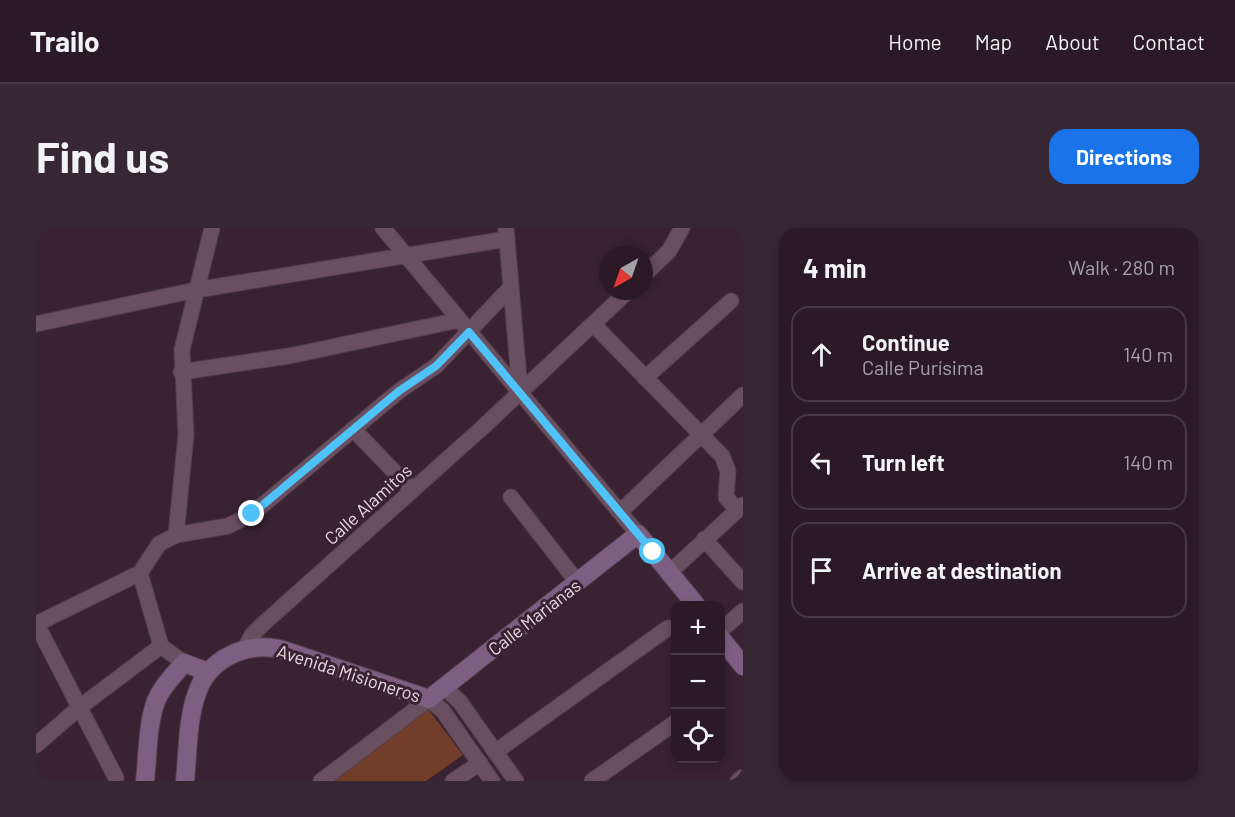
<!DOCTYPE html>
<meta charset="utf-8">
<style>
:root{--surface:#2b1a26;--page:#372732;--text:#f1f3f6;--muted:#a6a1a7;--line:#473843;--accent:#1a73e8}
body{margin:0;font-family:Barlow,sans-serif;background:var(--page);color:var(--text)}
.controls{position:absolute;right:18px;bottom:18px;display:grid;overflow:hidden;border-radius:12px;box-shadow:0 3px 9px #0003}
.controls button{width:54px;height:54px;display:grid;place-items:center;padding:0;border:0;border-bottom:2px solid var(--line);background:var(--surface);color:var(--text);font:30px sans-serif}
.compass{position:absolute;left:563px;top:18px;width:54px;height:54px;border-radius:50%;background:var(--surface);box-shadow:0 3px 9px #0003;rotate:220deg}
.stop{position:absolute;width:18px;height:18px;margin:-14px;border:4px solid #4fc3f7;border-radius:50%;background:#fff}
.stop.end{background:#4fc3f7;border-color:#fff;box-shadow:0 2px 6px #0008}
.list{margin:0;padding:0;list-style:none}
h2{display:flex;justify-content:space-between;align-items:center;height:78px;margin:0;padding:0 24px;font-size:26px}
h2 small{font-size:20px;font-weight:400;color:var(--muted)}
.list li{display:grid;grid-template-columns:39px 1fr auto;gap:18px;align-items:center;box-sizing:border-box;height:96px;margin:0 12px 12px;padding:0 12px;border:2px solid var(--line);border-radius:18px}
.list b{display:block;font-size:22px;white-space:nowrap}
.list p{margin:0;font-size:20px;white-space:nowrap;color:var(--muted)}
.list em{font-size:20px;font-style:normal;color:var(--muted)}
.icon{flex:none;width:33px;height:33px;fill:none;stroke:currentColor;stroke-width:2;stroke-linecap:round;stroke-linejoin:round}
.map{position:relative;flex:none;width:707px;height:553px;overflow:hidden;border-radius:18px}
header{display:flex;align-items:center;gap:36px;box-sizing:border-box;height:84px;padding:0 30px;background:var(--surface);border-bottom:2px solid var(--line)}
header strong{font-size:28px}
nav{display:flex;gap:33px;margin-inline-start:auto;font-size:21px}
.intro{display:flex;align-items:center;justify-content:space-between;box-sizing:border-box;height:144px;padding:0 36px}
h1{margin:0;font-size:42px}
.button{padding:15px 27px;border-radius:18px;background:var(--accent);color:#fff;font-size:21px;font-weight:700}
main{display:flex;gap:36px;padding:0 36px}
aside{flex:1;background:var(--surface);border-radius:18px;box-shadow:0 3px 9px #0003}
.map>svg:first-child{display:block}
.green{fill:#723e29}
.lines{fill:none;stroke-linecap:round;stroke-linejoin:round}
.street-casing{stroke:#54404e;stroke-width:17}
.secondary-casing{stroke:#54404e;stroke-width:20}
.street{stroke:#6a4f61;stroke-width:15}
.secondary{stroke:#7e5f83;stroke-width:18}
.route{stroke:#4fc3f7;stroke-width:8}
.labels{text-anchor:middle;dominant-baseline:central;stroke-width:6;stroke-linejoin:round;paint-order:stroke}
.street-label{font-size:18px;fill:#e8d8e2;stroke:#392232}
</style>
<header>
<strong>Trailo</strong>
<nav><a>Home</a><a>Map</a><a>About</a><a>Contact</a></nav>
</header>
<div class="intro"><h1>Find us</h1><a class="button">Directions</a></div>
<main>
<div class="map">
<svg width="707" height="553" viewBox="0 0 707 553">
<rect width="100%" height="100%" fill="#392232"/>
<!-- green -->
<path class="green" d="M392,481L427,527L390,553H291Z"/>
<g class="lines">
<defs>
<path id="street" d="M347,0L602,306
M470,0L484,163
M608,47L633,23L646,0
M0,96L160,62L471,11
M557,96L686,228L692,243L690,269L701,282
M145,144L253,128L423,92
M609,150L695,73
M317,201L376,262
M475,269L542,355
M584,284L707,167
M140,307L150,207L146,122L176,0
M668,311L707,354
M633,345L707,277
M0,395L80,550
M0,396L104,345
M684,403L707,383
M209,420L216,407L227,396L446,200L592,63
M148,435L125,418L104,345L123,316L140,307L192,298L216,286L363,163L400,138L475,59
M408,459L424,474L480,553
M0,517L44,479L125,418
M459,524L632,400
M285,553L393,471L407,483L456,553
M417,553L444,535
M556,553L640,494
M702,553L707,549"/>
<path id="secondary" d="M684,409L707,438
M109,553C112,528 111,497 120,473C126,458 138,447 148,435L172,444
M149,553C152,525 151,492 161,465C173,430 210,414 244,421L393,471L602,306L660,377"/>
</defs>
<!-- street casing -->
<use href="#street" class="street-casing"/>
<!-- secondary casing -->
<use href="#secondary" class="secondary-casing"/>
<!-- street -->
<use href="#street" class="street"/>
<!-- secondary -->
<use href="#secondary" class="secondary"/>
</g>
<g class="lines">
<!-- route -->
<path class="route" d="M216,286L363,163L400,138L433,104L617,324"/>
</g>
<g class="labels">
<!-- street labels -->
<g class="street-label">
<text transform="translate(332 276) rotate(-42)">Calle Alamitos</text>
<text transform="translate(498 389) rotate(-38)">Calle Marianas</text>
<text transform="translate(313 445) rotate(18)">Avenida Misioneros</text>
</g>
</g>
</svg>
<div class="controls">
<button>+</button>
<button>−</button>
<button><svg class="icon" aria-label="locate" viewBox="0 0 24 24"><circle cx="12" cy="12" r="6"/><path d="M12 2v4M12 18v4M2 12h4M18 12h4"/></svg></button>
</div>
<svg class="compass" viewBox="-18 -18 36 36"><path d="M0-13l5 13h-10z" fill="#e53935"/><path d="M0 13l5-13h-10z" fill="#a6a1a7"/></svg>
<div class="stop" style="left:617px;top:324px"></div>
<div class="stop end" style="left:216px;top:286px"></div>
</div>
<aside>
<h2>4 min<small>Walk · 280 m</small></h2>
<ul class="list">
<li><svg class="icon" aria-label="ahead" viewBox="0 0 24 24"><path d="M12 20V5M6 11l6-6 6 6"/></svg><div><b>Continue</b><p>Calle Purísima</p></div><em>140 m</em></li>
<li><svg class="icon" aria-label="left" viewBox="0 0 24 24"><path d="M17 20v-9H6M10 6l-5 5 5 5"/></svg><div><b>Turn left</b></div><em>140 m</em></li>
<li><svg class="icon" aria-label="arrive" viewBox="0 0 24 24"><path d="M6 21V4h12l-3 4 3 4H6"/></svg><div><b>Arrive at destination</b></div></li>
</ul>
</aside>
</main>
